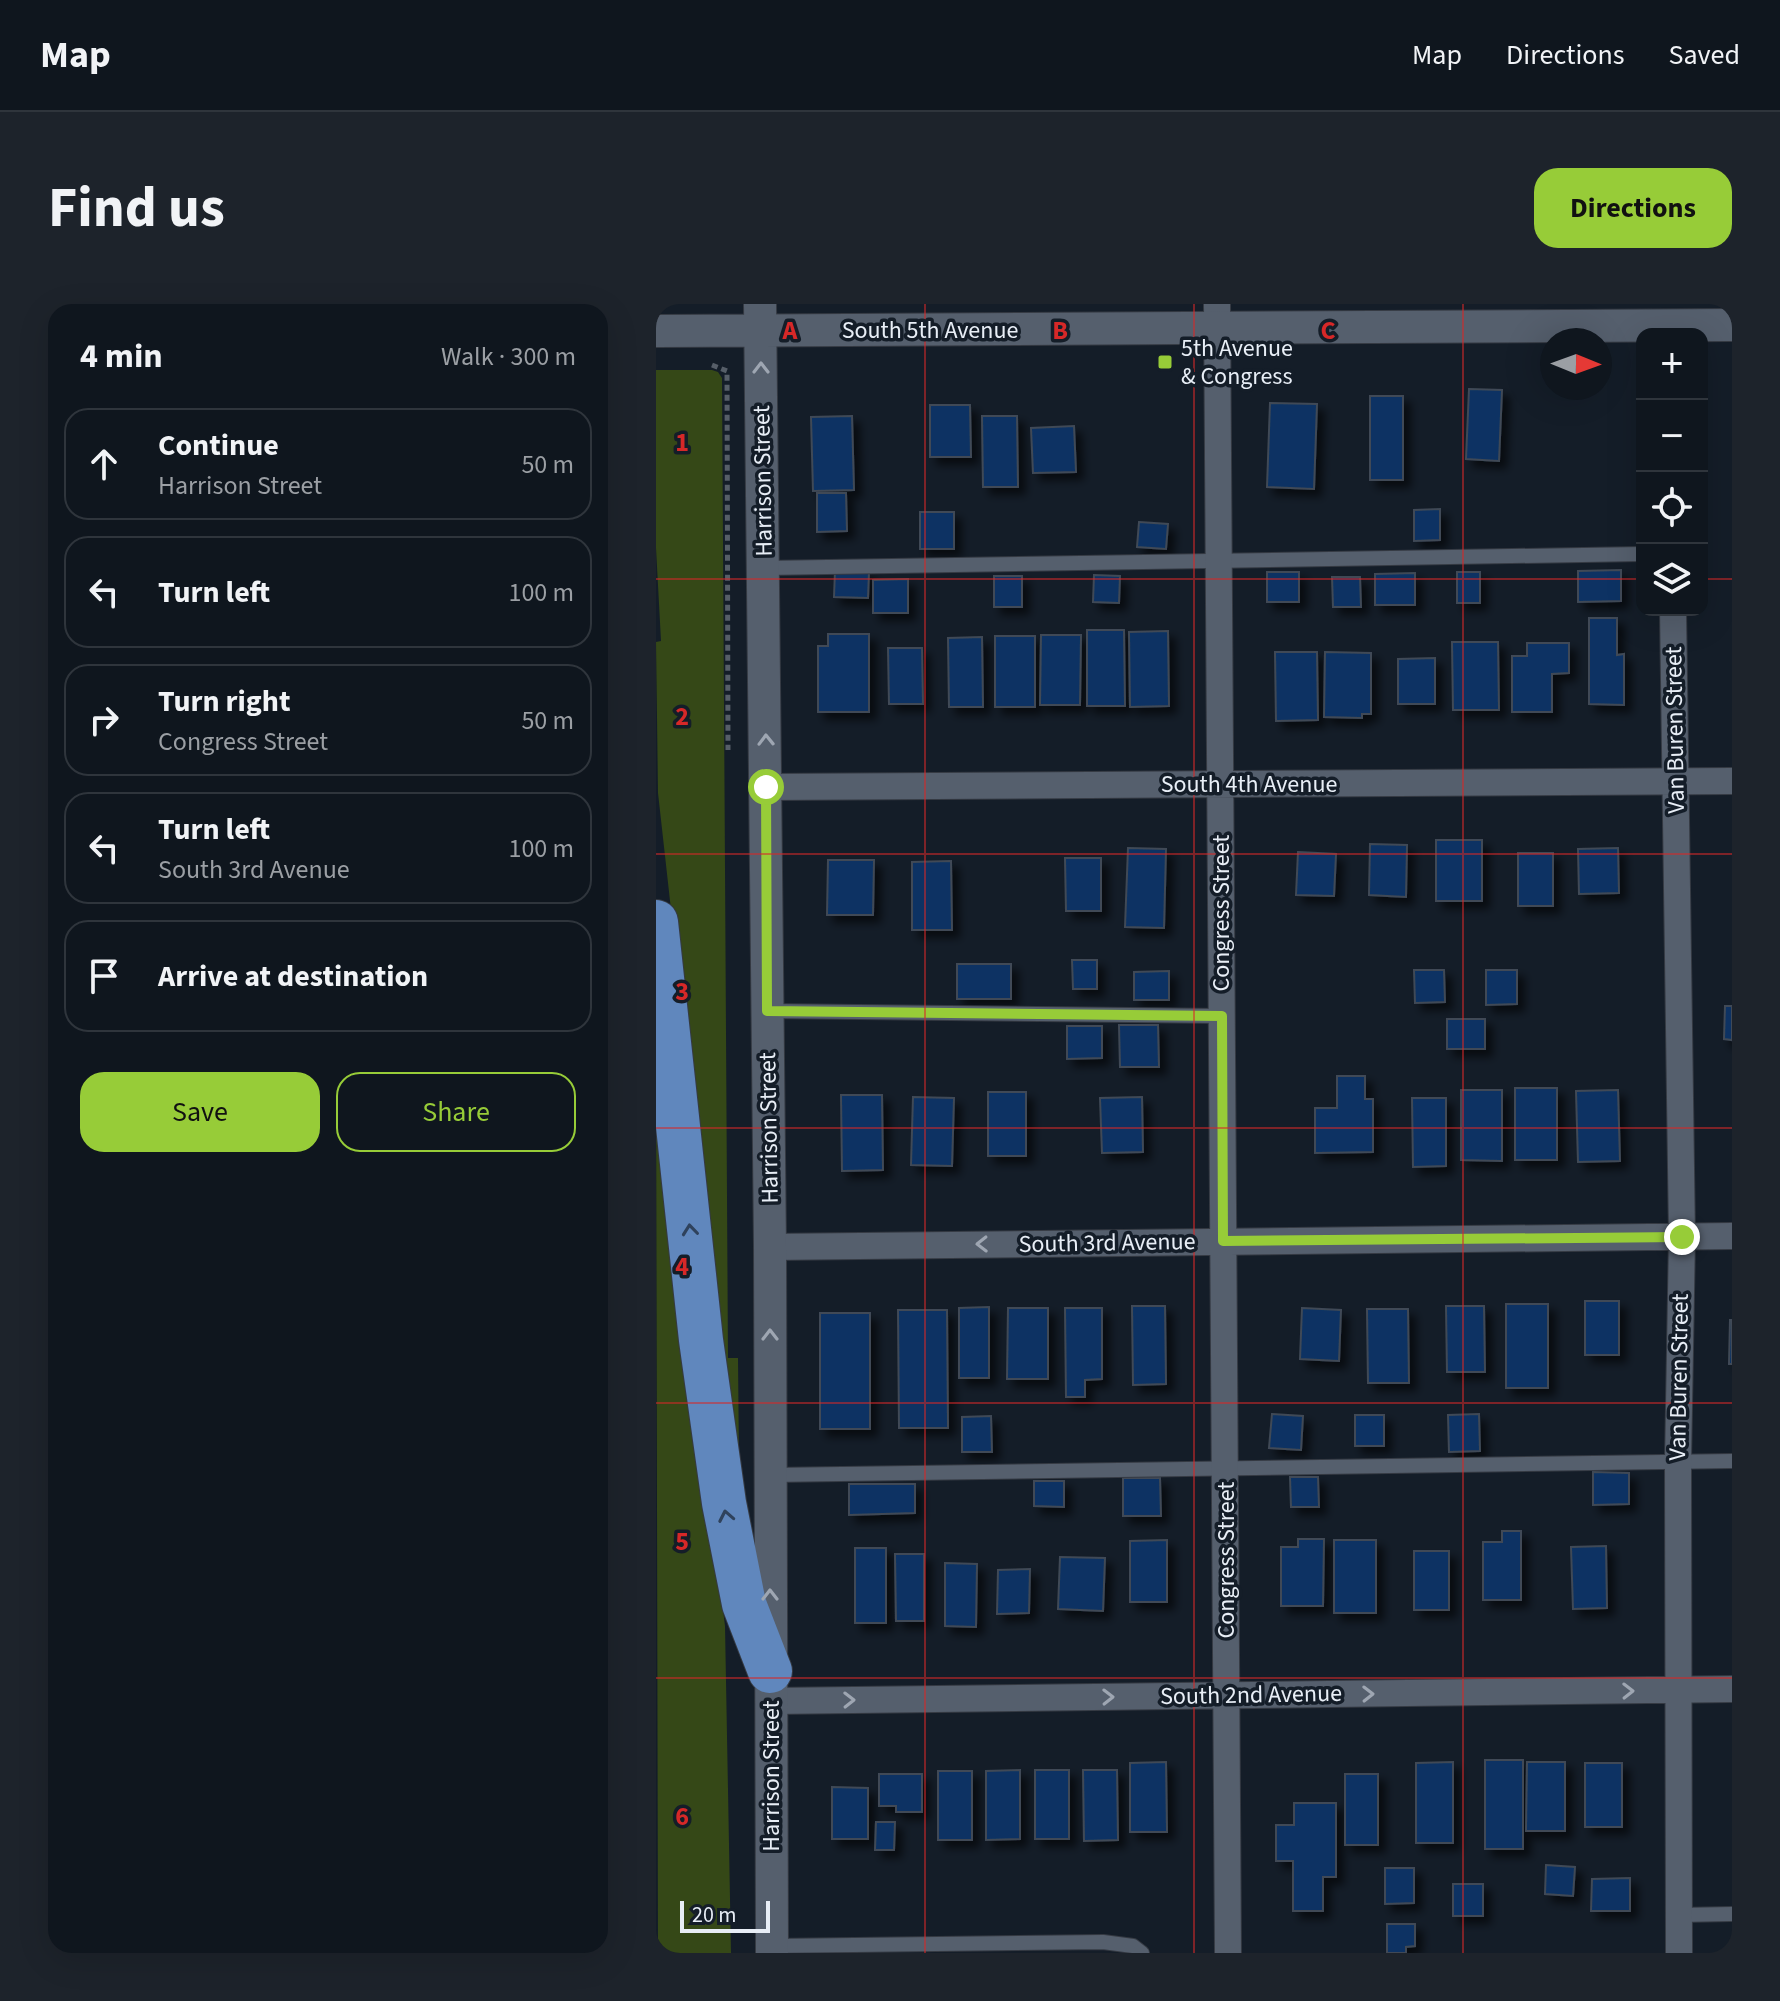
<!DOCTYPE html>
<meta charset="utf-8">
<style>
:root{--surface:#0f161e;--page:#1d232b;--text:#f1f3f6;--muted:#9b9fa4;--line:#2f353c;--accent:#97cc38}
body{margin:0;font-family:"Source Sans 3",sans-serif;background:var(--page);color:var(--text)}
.controls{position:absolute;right:24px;top:24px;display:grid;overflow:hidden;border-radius:16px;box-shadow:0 8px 32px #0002}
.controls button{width:72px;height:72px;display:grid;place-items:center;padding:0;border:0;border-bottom:2px solid var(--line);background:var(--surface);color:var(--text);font:40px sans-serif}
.compass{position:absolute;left:884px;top:24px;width:72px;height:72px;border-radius:50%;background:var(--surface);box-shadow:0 8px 32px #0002;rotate:91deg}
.scale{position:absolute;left:24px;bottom:20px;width:90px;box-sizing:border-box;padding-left:8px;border:4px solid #e8eef6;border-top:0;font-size:22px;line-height:28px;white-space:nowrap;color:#e8eef6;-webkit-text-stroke:6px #141d28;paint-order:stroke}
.stop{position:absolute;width:24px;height:24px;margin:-18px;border:6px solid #97cc38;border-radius:50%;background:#fff}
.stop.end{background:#97cc38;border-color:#fff;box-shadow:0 2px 8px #0008}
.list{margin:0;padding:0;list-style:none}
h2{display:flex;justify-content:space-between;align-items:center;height:104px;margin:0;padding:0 32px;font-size:34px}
h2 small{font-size:26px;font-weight:400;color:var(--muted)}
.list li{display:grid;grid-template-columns:52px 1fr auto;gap:24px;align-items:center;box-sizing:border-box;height:112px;margin:0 16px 16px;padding:0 16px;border:2px solid var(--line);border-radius:24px}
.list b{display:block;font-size:30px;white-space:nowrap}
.list p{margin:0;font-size:26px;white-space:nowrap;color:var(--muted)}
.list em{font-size:26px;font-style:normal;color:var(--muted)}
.actions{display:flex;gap:16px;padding:24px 32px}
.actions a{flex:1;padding:18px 0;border:2px solid var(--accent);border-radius:24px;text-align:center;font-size:28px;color:var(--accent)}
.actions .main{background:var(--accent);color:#111}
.icon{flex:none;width:44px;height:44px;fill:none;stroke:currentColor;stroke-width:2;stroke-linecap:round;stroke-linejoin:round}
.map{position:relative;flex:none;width:1076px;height:1649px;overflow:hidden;border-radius:24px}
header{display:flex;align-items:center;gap:48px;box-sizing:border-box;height:112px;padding:0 40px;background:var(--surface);border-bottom:2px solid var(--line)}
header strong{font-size:38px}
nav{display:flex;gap:44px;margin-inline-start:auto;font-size:28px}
.intro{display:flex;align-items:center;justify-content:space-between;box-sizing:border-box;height:192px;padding:0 48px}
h1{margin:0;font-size:56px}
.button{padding:20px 36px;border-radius:24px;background:var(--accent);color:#111;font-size:28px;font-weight:700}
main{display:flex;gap:48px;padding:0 48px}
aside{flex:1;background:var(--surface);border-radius:24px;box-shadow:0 8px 32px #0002}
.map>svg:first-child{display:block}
.green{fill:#354817}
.building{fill:#0c3364;stroke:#3f4956;stroke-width:2;filter:url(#shadow)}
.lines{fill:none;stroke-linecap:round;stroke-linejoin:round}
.service-casing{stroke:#353a43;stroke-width:16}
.minor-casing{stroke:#353a43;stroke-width:28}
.tertiary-casing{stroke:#353a43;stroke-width:34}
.motorway-casing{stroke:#353a43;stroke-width:46}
.path{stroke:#565e68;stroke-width:5;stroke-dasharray:6 4;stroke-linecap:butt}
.service{stroke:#555f6d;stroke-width:14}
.minor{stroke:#555f6d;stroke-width:26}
.tertiary{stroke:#555f6d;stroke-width:32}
.motorway{stroke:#6087bd;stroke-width:44}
.oneway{stroke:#9ea6b2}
.oneway2{stroke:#2f425c}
.route{stroke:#97cc38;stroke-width:10}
.grid{fill:none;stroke:#d62828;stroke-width:2;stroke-opacity:0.55}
.poi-dot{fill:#97cc38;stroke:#141d28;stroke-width:3}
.labels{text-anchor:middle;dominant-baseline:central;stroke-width:7;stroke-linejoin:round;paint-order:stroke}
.street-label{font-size:24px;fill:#e8eef6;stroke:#141d28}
.poi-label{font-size:24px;fill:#e8eef6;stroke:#141d28;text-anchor:start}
.grid-label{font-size:26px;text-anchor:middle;font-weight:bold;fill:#d62828;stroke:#141d28;stroke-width:7;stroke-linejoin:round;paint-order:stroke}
</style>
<header>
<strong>Map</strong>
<nav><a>Map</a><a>Directions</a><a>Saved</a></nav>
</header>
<div class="intro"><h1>Find us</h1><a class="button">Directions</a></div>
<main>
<aside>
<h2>4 min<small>Walk · 300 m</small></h2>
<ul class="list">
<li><svg class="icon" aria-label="ahead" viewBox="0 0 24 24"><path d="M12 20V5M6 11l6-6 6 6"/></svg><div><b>Continue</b><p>Harrison Street</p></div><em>50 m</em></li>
<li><svg class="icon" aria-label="left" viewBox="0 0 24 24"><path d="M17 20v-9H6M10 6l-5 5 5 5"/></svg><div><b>Turn left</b></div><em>100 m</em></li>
<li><svg class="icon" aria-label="right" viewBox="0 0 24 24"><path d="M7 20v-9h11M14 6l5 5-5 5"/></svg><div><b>Turn right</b><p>Congress Street</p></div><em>50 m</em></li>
<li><svg class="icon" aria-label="left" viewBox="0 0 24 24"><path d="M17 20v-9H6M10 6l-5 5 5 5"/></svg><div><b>Turn left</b><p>South 3rd Avenue</p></div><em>100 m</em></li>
<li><svg class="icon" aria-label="arrive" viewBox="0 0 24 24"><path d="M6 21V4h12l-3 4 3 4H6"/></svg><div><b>Arrive at destination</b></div></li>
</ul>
<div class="actions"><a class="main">Save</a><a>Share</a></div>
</aside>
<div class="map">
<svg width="1076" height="1649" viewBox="0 0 1076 1649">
<defs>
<filter id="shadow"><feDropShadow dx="7" dy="7" stdDeviation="4" flood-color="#0009"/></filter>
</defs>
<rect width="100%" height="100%" fill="#141d28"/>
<!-- green -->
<path class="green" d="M0,66H56L62,68L66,74L72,1054H82L83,1159L76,1153L2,489L0,338L5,337L0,244Z
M0,754L69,1322L75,1649H2Z"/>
<!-- building -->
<path class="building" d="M813,85L846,86L843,157L810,155Z
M714,92H747V176H714Z
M614,99L661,100L658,185L611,183Z
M274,101H314L315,153H274Z
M196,112L198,186L157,187L155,113Z
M326,112H361L362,183H327Z
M418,122L420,168L377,169L375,124Z
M161,189H190L191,227L161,228Z
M784,205V236L758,237V206Z
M264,208H298V245H264Z
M483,218L512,220L510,245L481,243Z
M965,266V297L922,298V267Z
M179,267L213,268L212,294L178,293Z
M611,268H643V298H611Z
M801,268H824V299H801Z
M759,269V301H719V270Z
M438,271L464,272L463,299L437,298Z
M338,272H366V303H338Z
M676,273H704L705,303H677Z
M252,275V309H217V276Z
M933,314H961V351L968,350V401L933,400Z
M431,326H468L469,402H431Z
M512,327L513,402L474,403L473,328Z
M172,330H213V408H162V342H172Z
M385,331H425L424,401H384Z
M339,332H379V403H339Z
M326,333L327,403H293L292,334Z
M796,338H842L843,406H797Z
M871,339H913V369L896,370V408H856V352H871Z
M232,344H266L267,400H233Z
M619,348H661L662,416L620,417Z
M669,348L715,349V410H706V414L668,413Z
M779,354V400H742V355Z
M780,536H826V597H780Z
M714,540L751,541L750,593L713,591Z
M472,544L510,545L508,624L469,623Z
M962,544L963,589L923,590L922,545Z
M642,548L680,550L678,592L640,591Z
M862,549H897V602H862Z
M409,554H445V607H410Z
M172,556H218L217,611H171Z
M295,557L296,626H256V558Z
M416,656H441V685H417Z
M301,660H355V695H301Z
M758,666H788L789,698L759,699Z
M830,666H861V700L830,701Z
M513,667V696H478V668Z
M1069,702H1076V736L1068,735Z
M791,715H829V745H791Z
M463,721H502L503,763H464Z
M411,722H446V754L411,755Z
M681,772H709V795H717V848L659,849V804H681Z
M859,784H901V856H859Z
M805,786H846V857L805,856Z
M962,786L964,857L922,858L920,787Z
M332,788H370V852H332Z
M185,791H226L227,866L186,867Z
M257,793L298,794L296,862L255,861Z
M486,793L487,848L446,849L444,794Z
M756,794H790V862L757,863Z
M929,997H963V1051H929Z
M850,1000H892V1084H850Z
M476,1002H509L510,1080L477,1081Z
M790,1002H828L829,1068H791Z
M333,1003V1074H303V1004Z
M352,1004H392V1075H351Z
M409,1004H446V1075L429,1076V1093H410Z
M646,1004L685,1006L683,1057L644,1055Z
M711,1005H752L753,1079H712Z
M242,1006H291L292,1124H243Z
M164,1009H214V1125H164Z
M1074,1016H1076V1060H1073Z
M616,1110L647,1112L645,1146L613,1144Z
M823,1110L824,1147L793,1148L792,1111Z
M699,1111H728V1142H699Z
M335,1112L336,1148H306V1113Z
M937,1168L973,1169V1200L937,1201Z
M634,1173H662L663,1203H635Z
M467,1174H504L505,1212H467Z
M378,1177H408V1203L378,1202Z
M193,1180H259V1209L193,1211Z
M846,1227H865V1296H827V1238H846Z
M642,1235H668L667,1302H625V1243H642Z
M511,1236V1298H474V1237Z
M678,1236H720V1309H678Z
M950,1242L951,1304L917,1305L915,1243Z
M199,1244H230V1319H199Z
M758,1247H793V1306H758Z
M239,1250H268V1317H240Z
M404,1253L449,1254L447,1307L402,1305Z
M289,1259L321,1260L320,1323L289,1322Z
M374,1265L373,1309L341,1310L342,1266Z
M829,1456H867V1545H829Z
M510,1458L511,1528H474V1459Z
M797,1458V1539H760V1459Z
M871,1458H909V1527H870Z
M929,1459H966V1523H929Z
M364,1466V1535L330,1536V1467Z
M379,1466H413V1535H379Z
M427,1466H461L462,1536L428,1537Z
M282,1467H316V1536H282Z
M223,1470H266V1508H240V1502H223Z
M689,1470H722V1541H689Z
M176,1483L212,1484V1535H176Z
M638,1499H680V1573H667V1607H637V1557H620V1521H638Z
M220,1518H239L238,1546H219Z
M890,1561L919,1563L917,1592L889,1590Z
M729,1564H758V1599L729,1600Z
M974,1574V1607H935L936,1575Z
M797,1580H827V1612H797Z
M731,1620H759V1642L750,1643V1649H731Z"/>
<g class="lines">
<defs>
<path id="service" d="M108,264L986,250
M111,707L566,712
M115,1171L1076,1157
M1023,1611L1076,1610
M116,1642L447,1638L477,1642L486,1649"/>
<path id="minor" d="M561,0L572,1649
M1017,306L1026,933L1022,1158L1023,1649
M110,483L1076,477
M114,943L1076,932
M115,1397L1076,1385"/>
<path id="tertiary" d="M104,0L114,943L116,1649
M0,27L1076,21"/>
<path id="motorway" d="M0,618L45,1036L68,1199L88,1300L114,1367"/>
</defs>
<!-- service casing -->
<use href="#service" class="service-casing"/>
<!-- minor casing -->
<use href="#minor" class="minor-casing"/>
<!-- tertiary casing -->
<use href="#tertiary" class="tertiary-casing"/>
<!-- motorway casing -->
<use href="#motorway" class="motorway-casing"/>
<!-- path -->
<path class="path" d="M56,61L71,67L72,446"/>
<!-- service -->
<use href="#service" class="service"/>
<!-- minor -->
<use href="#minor" class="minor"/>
<!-- tertiary -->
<use href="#tertiary" class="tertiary"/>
<!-- motorway -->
<use href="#motorway" class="motorway"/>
</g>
<!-- one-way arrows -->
<defs><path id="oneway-chevron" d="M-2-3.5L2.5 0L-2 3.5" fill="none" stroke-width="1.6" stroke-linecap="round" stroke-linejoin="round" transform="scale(2)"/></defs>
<g class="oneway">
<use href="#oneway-chevron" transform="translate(105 64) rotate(-90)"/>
<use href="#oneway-chevron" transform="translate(110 436) rotate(-91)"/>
<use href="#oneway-chevron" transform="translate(326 940) rotate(179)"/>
<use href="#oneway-chevron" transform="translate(114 1031) rotate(-90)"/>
<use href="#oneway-chevron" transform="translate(114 1291) rotate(-90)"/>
<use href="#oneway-chevron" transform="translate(972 1387) rotate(-1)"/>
<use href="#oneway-chevron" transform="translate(712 1390) rotate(-1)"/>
<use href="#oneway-chevron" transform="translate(452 1393) rotate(-1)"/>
<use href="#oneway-chevron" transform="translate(193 1396) rotate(-1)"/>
</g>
<g class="oneway2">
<use href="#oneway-chevron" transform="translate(34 926) rotate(-96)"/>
<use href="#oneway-chevron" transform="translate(70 1212) rotate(-101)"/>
</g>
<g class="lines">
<!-- route -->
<path class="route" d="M110,483L111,707L566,712L567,937L1026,933"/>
</g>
<!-- grid -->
<path class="grid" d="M269,0V1649M538,0V1649M807,0V1649M0,275H986M1046,275H1076M0,550H1076M0,824H1076M0,1099H1076M0,1374H1076"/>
<!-- markers -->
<rect class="poi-dot" x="501" y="50" width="16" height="16" rx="4"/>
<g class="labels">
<!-- street labels -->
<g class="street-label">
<text x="274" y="26">South 5th Avenue</text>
<text transform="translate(107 177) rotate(-91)">Harrison Street</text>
<text transform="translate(1019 426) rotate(-91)">Van Buren Street</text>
<text x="593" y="480">South 4th Avenue</text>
<text transform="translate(565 609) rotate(-90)">Congress Street</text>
<text transform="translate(113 824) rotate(-91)">Harrison Street</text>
<text transform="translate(451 939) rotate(-1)">South 3rd Avenue</text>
<text transform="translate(1023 1073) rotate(-89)">Van Buren Street</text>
<text transform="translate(570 1256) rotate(-90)">Congress Street</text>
<text transform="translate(595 1391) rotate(-1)">South 2nd Avenue</text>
<text transform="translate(115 1472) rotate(-90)">Harrison Street</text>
</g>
<!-- poi labels -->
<g class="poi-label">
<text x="525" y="44">5th Avenue<tspan x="525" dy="28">&amp; Congress</tspan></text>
</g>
</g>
<g class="grid-label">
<text x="134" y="35">A</text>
<text x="404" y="35">B</text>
<text x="672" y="35">C</text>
<text x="26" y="147">1</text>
<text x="26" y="421">2</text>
<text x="26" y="696">3</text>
<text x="26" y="971">4</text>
<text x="26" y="1246">5</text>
<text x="26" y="1521">6</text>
</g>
</svg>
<div class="controls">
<button>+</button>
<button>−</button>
<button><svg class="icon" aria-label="locate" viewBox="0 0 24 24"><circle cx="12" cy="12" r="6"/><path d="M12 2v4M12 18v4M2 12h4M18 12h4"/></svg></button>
<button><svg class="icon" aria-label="layers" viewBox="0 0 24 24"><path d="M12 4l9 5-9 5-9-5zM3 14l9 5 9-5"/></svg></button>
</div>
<svg class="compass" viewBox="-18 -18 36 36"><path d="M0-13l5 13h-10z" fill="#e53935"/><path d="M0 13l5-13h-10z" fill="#9b9fa4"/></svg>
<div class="scale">20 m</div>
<div class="stop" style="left:110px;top:483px"></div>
<div class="stop end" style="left:1026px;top:933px"></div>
</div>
</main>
